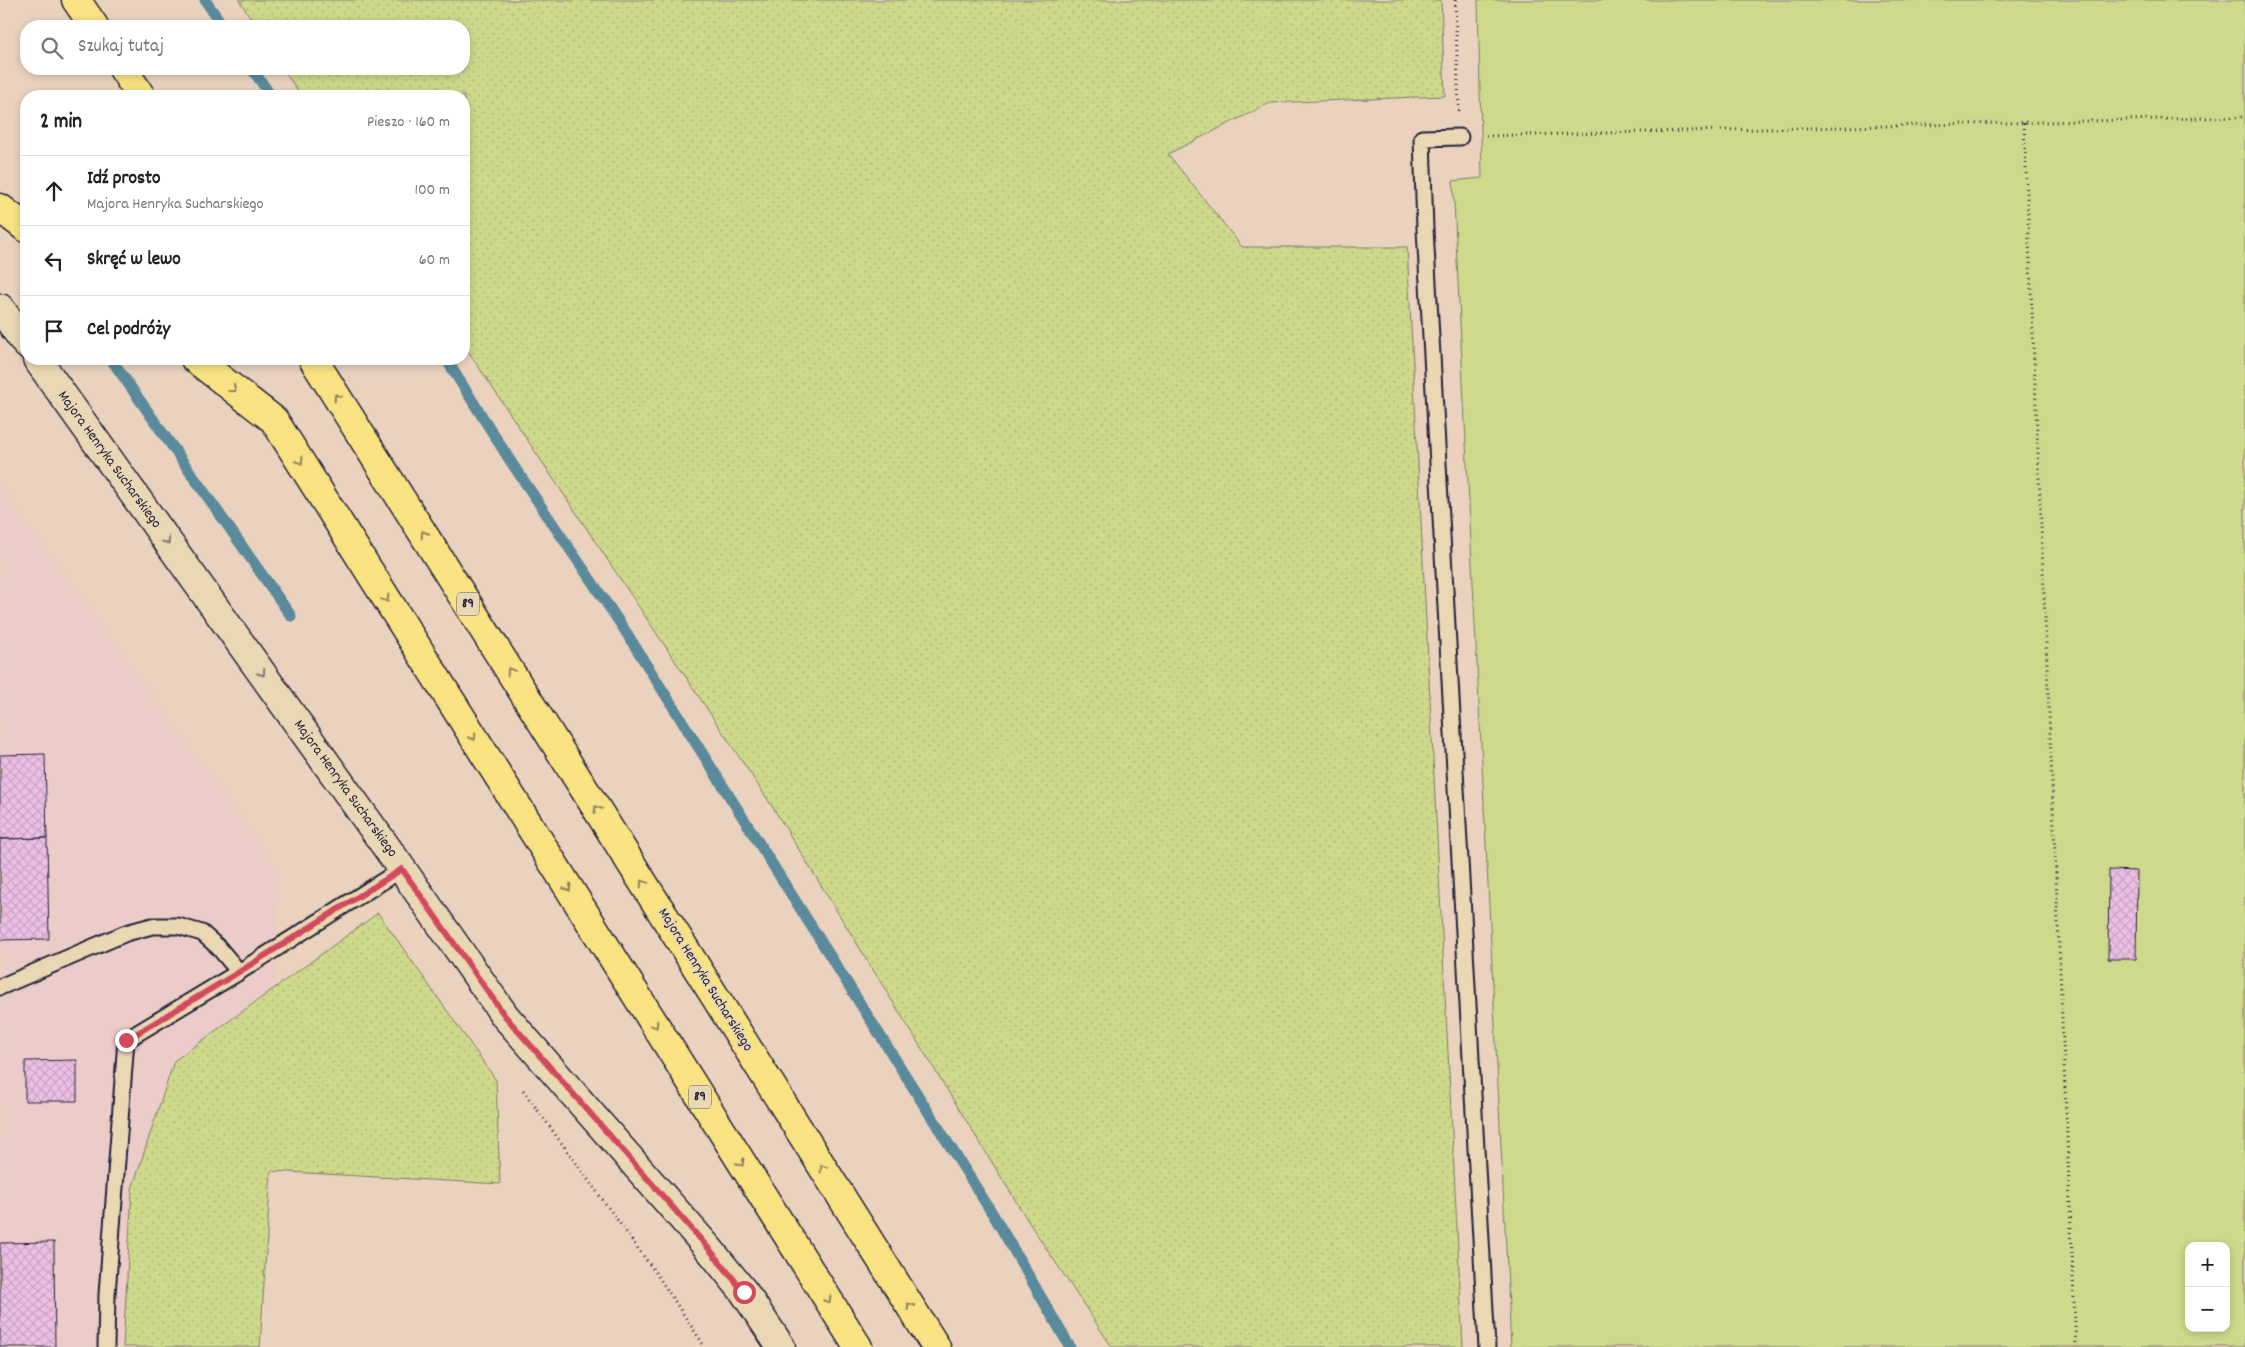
<!DOCTYPE html>
<html lang="pl">
<meta charset="utf-8">
<style>
:root{--surface:#fff;--page:#f2f2f2;--text:#222;--muted:#767676;--line:#e0e0e0}
body{margin:0;font-family:Dekko,sans-serif;background:var(--page);color:var(--text)}
.controls{position:absolute;right:15px;bottom:15px;display:grid;overflow:hidden;border-radius:10px;box-shadow:0 2px 8px #0003}
.controls button{width:45px;height:45px;display:grid;place-items:center;padding:0;border:0;border-bottom:1px solid var(--line);background:var(--surface);color:var(--text);font:25px sans-serif}
.stop{position:absolute;width:15px;height:15px;margin:-11px;border:4px solid #d1495b;border-radius:50%;background:#fff}
.stop.end{background:#d1495b;border-color:#fff;box-shadow:0 1px 5px #0008}
.list{margin:0;padding:0;list-style:none}
h2{display:flex;justify-content:space-between;align-items:center;height:65px;margin:0;padding:0 20px;font-size:21px}
h2 small{font-size:16px;font-weight:400;color:var(--muted)}
.list li{display:grid;grid-template-columns:32px 1fr auto;gap:15px;align-items:center;box-sizing:border-box;height:70px;padding:0 20px;border-top:1px solid var(--line)}
.list b{display:block;font-size:19px;white-space:nowrap}
.list p{margin:0;font-size:16px;white-space:nowrap;color:var(--muted)}
.list em{font-size:16px;font-style:normal;color:var(--muted)}
.icon{flex:none;width:28px;height:28px;fill:none;stroke:currentColor;stroke-width:2;stroke-linecap:round;stroke-linejoin:round}
.map{position:relative;flex:none;width:2245px;height:1347px;overflow:hidden}
.search{position:absolute;background:var(--surface);box-shadow:0 2px 8px #0003;left:20px;top:20px;width:450px;height:55px;display:flex;align-items:center;gap:12px;box-sizing:border-box;padding:0 18px;border-radius:20px;color:var(--muted);font-size:19px}
.panel{position:absolute;background:var(--surface);box-shadow:0 2px 8px #0003;left:20px;top:90px;width:450px;height:275px;border-radius:20px}
.map>svg:first-child{display:block}
.built{fill:#ebccc9}
.grass{fill:url(#grass-dots);stroke:#787e64}
.garden{fill:#ced98c;stroke:#787e64;fill-rule:evenodd}
.lines{fill:none;stroke-linecap:round;stroke-linejoin:round}
.stream{stroke:#5a8a9b;stroke-width:11}
.building{fill:url(#building-cross-hatch);stroke:#22223b}
.lane-casing{stroke:#22223b;stroke-width:19}
.street-casing{stroke:#22223b;stroke-width:31}
.highway-casing{stroke:#22223b;stroke-width:31}
.path{stroke:#22223b;stroke-width:3;stroke-dasharray:1 4;stroke-linecap:butt}
.lane{stroke:#ead7b4;stroke-width:15}
.street{stroke:#ead7b4;stroke-width:28}
.highway{stroke:#f8e281;stroke-width:28}
.oneway{stroke:#8d825e}
.oneway2{stroke:#867c78}
.route{stroke:#d1495b;stroke-width:6}
.labels{text-anchor:middle;dominant-baseline:central;stroke-width:4;stroke-linejoin:round;paint-order:stroke}
.shield{fill:#ead7b4;stroke:#5e585f;stroke-width:1}
.shield-label{font-size:14px;font-weight:bold;fill:#22223b}
.street-label{font-size:15px;fill:#22223b;stroke:#ead7b4}
</style>
<div class="map">
<svg width="2245" height="1347" viewBox="0 0 2245 1347">
<defs>
<pattern id="grass-dots" width="8" height="8" patternUnits="userSpaceOnUse" patternTransform="scale(1.25)"><rect width="8" height="8" fill="#ced98c"/><path d="M2 2h.1M6 6h.1" fill="none" stroke="#b1ba7a" stroke-width="1.8" stroke-linecap="round"/></pattern>
<pattern id="building-cross-hatch" width="8" height="8" patternUnits="userSpaceOnUse" patternTransform="scale(1.25)"><rect width="8" height="8" fill="#ecbfe4"/><path d="M0 0l8 8M0 8l8-8" fill="none" stroke="#caa4c4"/></pattern>
</defs>
<rect width="100%" height="100%" fill="#ead2be"/>
<filter id="ink" filterUnits="userSpaceOnUse"><feTurbulence type="fractalNoise" baseFrequency=".02" numOctaves="2"/><feDisplacementMap in="SourceGraphic" scale="10" xChannelSelector="R" yChannelSelector="G"/><feConvolveMatrix kernelMatrix="1 2 1 2 8 2 1 2 1" color-interpolation-filters="sRGB"/></filter>
<g filter="url(#ink)">
<!-- built -->
<path class="built" d="M0,488L278,871L271,1171L260,1347H0Z"/>
<!-- grass -->
<path class="grass" d="M239,0H1441L1445,96L1270,103L1168,154L1242,247H1407L1463,1347H1112L1030,1224L772,806L464,345V96H301L283,69H464V26H256Z
M378,913L496,1080L500,1184L271,1171L260,1347H123L132,1189L174,1061Z"/>
<!-- garden -->
<path class="garden" d="M1478,0H2245V1347H1511L1453,181L1482,178ZM2189,1246H2226V1328H2189Z"/>
<g class="lines">
<!-- stream -->
<path class="stream" d="M205,0L223,26
M252,69L271,96
M111,359L291,616
M446,359L511,462L624,629L994,1216L1070,1347"/>
</g>
<!-- building -->
<path class="building" d="M45,754L47,838L0,839V755Z
M47,838L49,939L0,940V839Z
M2109,870L2137,871L2136,959H2108Z
M77,1060V1101H25V1061Z
M54,1242L55,1347H0V1243Z"/>
<g class="lines">
<defs>
<path id="lane" d="M1460,137L1422,138L1425,229L1487,1347
M0,987L126,933L152,926H178L202,933L219,948L239,972L402,869
M106,1347L107,1294L126,1040L239,972"/>
<path id="street" d="M0,308L26,344
M37,359L402,869L505,1016L710,1250L744,1292L781,1347"/>
<path id="highway" d="M76,0L94,26
M123,69L141,96
M0,208L26,228
M195,359L274,420L858,1347
M313,359L936,1347"/>
</defs>
<!-- lane casing -->
<use href="#lane" class="lane-casing"/>
<!-- street casing -->
<use href="#street" class="street-casing"/>
<!-- highway casing -->
<use href="#highway" class="highway-casing"/>
<!-- path -->
<path class="path" d="M1455,0L1459,112
M2024,123L2076,1347
M1486,136L2245,117
M523,1090L658,1276L705,1347"/>
<!-- lane -->
<use href="#lane" class="lane"/>
<!-- street -->
<use href="#street" class="street"/>
<!-- highway -->
<use href="#highway" class="highway"/>
</g>
<!-- one-way arrows -->
<defs><path id="oneway-chevron" d="M-2-3.5L2.5 0L-2 3.5" fill="none" stroke-width="1.6" stroke-linecap="round" stroke-linejoin="round" transform="scale(1.25)"/></defs>
<g class="oneway">
<use href="#oneway-chevron" transform="translate(233 389) rotate(38)"/>
<use href="#oneway-chevron" transform="translate(337 397) rotate(-122)"/>
<use href="#oneway-chevron" transform="translate(300 461) rotate(58)"/>
<use href="#oneway-chevron" transform="translate(424 534) rotate(-122)"/>
<use href="#oneway-chevron" transform="translate(386 599) rotate(58)"/>
<use href="#oneway-chevron" transform="translate(510 671) rotate(-122)"/>
<use href="#oneway-chevron" transform="translate(473 737) rotate(58)"/>
<use href="#oneway-chevron" transform="translate(597 809) rotate(-122)"/>
<use href="#oneway-chevron" transform="translate(643 883) rotate(-122)"/>
<use href="#oneway-chevron" transform="translate(568 888) rotate(58)"/>
<use href="#oneway-chevron" transform="translate(655 1025) rotate(58)"/>
<use href="#oneway-chevron" transform="translate(741 1163) rotate(58)"/>
<use href="#oneway-chevron" transform="translate(823 1168) rotate(-122)"/>
<use href="#oneway-chevron" transform="translate(828 1300) rotate(58)"/>
<use href="#oneway-chevron" transform="translate(910 1306) rotate(-122)"/>
</g>
<g class="oneway2">
<use href="#oneway-chevron" transform="translate(167 541) rotate(54)"/>
<use href="#oneway-chevron" transform="translate(262 673) rotate(54)"/>
</g>
</g>
<g class="lines" filter="url(#ink)">
<!-- route -->
<path class="route" d="M126,1040L239,972L402,869L505,1016L710,1250L744,1292"/>
</g>
<g class="labels">
<!-- shield labels -->
<g class="shield">
<rect x="457" y="592.5" width="22" height="23" rx="4"/>
<rect x="689" y="1085.5" width="22" height="23" rx="4"/>
</g>
<g class="shield-label">
<text x="468" y="604">89</text>
<text x="700" y="1097">89</text>
</g>
<!-- street labels -->
<g class="street-label">
<text transform="translate(109 460) rotate(54)">Majora Henryka Sucharskiego</text>
<text transform="translate(345 789) rotate(54)">Majora Henryka Sucharskiego</text>
<text transform="translate(705 980) rotate(58)">Majora Henryka Sucharskiego</text>
</g>
</g>
</svg>
<div class="controls">
<button>+</button>
<button>−</button>
</div>
<div class="stop" style="left:744px;top:1292px"></div>
<div class="stop end" style="left:126px;top:1040px"></div>
<div class="search"><svg class="icon" aria-label="search" viewBox="0 0 24 24"><circle cx="10" cy="10" r="6"/><path d="M15 15l6 6"/></svg>Szukaj tutaj</div>
<section class="panel">
<h2>2 min<small>Pieszo · 160 m</small></h2>
<ul class="list">
<li><svg class="icon" aria-label="ahead" viewBox="0 0 24 24"><path d="M12 20V5M6 11l6-6 6 6"/></svg><div><b>Idź prosto</b><p>Majora Henryka Sucharskiego</p></div><em>100 m</em></li>
<li><svg class="icon" aria-label="left" viewBox="0 0 24 24"><path d="M17 20v-9H6M10 6l-5 5 5 5"/></svg><div><b>Skręć w lewo</b></div><em>60 m</em></li>
<li><svg class="icon" aria-label="arrive" viewBox="0 0 24 24"><path d="M6 21V4h12l-3 4 3 4H6"/></svg><div><b>Cel podróży</b></div></li>
</ul>
</section>
</div>
